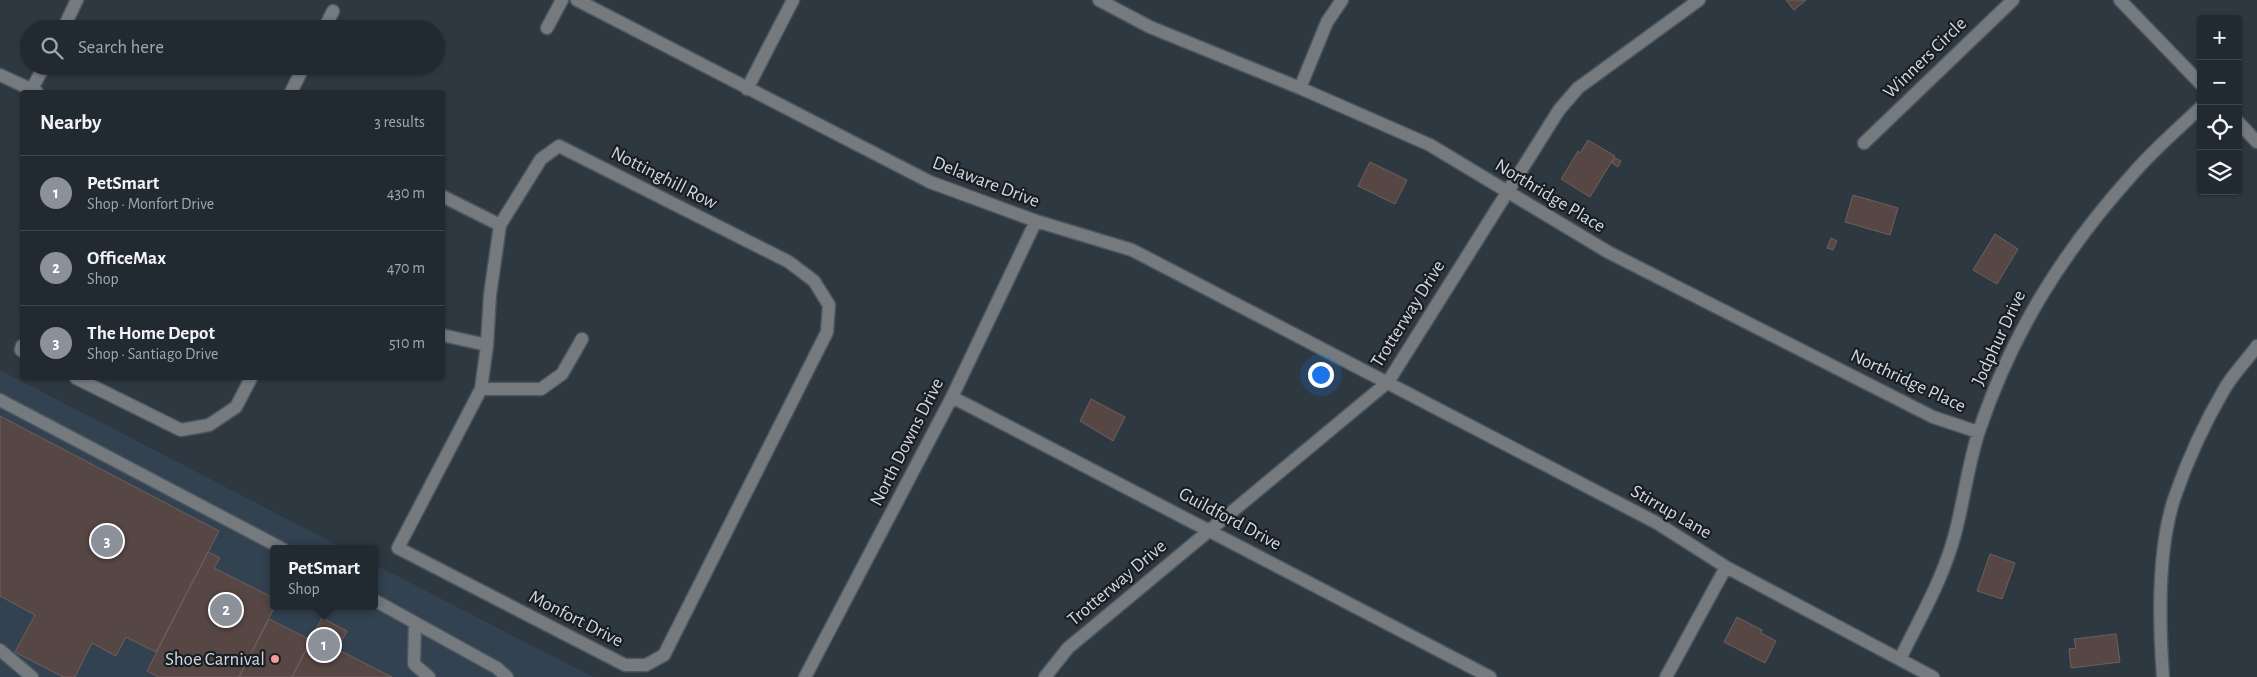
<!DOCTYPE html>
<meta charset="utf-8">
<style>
:root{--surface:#222a31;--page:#2a3239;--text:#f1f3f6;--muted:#a2a7ab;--line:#3f464d;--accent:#8c9099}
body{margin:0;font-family:"Alegreya Sans",sans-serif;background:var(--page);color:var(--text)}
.controls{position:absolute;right:15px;top:15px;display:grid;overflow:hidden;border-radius:5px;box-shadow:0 1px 4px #0004}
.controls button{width:45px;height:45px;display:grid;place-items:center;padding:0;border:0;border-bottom:1px solid var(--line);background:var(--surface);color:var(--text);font:25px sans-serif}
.you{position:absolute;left:1320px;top:374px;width:18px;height:18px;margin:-12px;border:4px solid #fff;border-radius:50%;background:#1a73e8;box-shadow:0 0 0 8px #1a73e833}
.badge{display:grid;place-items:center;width:32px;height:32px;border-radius:50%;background:var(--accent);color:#fff;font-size:16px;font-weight:700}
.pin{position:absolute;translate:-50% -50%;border:2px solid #fff;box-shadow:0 1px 5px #0006}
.popup{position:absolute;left:270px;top:545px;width:108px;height:65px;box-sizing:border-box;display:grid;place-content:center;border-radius:5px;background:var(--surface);filter:drop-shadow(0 1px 4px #0005);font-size:16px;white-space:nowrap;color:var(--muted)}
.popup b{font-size:19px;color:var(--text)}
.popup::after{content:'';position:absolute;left:50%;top:100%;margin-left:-10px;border:10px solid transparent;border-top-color:var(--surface)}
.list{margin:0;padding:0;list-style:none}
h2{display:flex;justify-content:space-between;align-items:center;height:65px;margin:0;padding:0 20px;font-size:21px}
h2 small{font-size:16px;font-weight:400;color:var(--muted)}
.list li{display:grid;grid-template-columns:32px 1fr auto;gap:15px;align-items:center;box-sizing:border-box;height:75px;padding:0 20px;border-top:1px solid var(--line)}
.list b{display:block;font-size:19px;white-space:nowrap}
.list p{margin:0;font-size:16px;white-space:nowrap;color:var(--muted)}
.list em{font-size:16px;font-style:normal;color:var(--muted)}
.icon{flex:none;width:28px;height:28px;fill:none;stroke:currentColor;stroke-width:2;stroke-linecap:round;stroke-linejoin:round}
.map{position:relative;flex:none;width:2257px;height:677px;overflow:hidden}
.search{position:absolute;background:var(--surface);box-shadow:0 1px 4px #0004;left:20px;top:20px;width:425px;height:55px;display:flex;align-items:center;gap:12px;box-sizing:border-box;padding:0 18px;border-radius:28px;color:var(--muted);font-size:19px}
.panel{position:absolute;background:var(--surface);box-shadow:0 1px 4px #0004;left:20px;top:90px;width:425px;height:290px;border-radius:5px}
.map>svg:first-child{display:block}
.built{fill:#324250}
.building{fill:#564644;stroke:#705f5d}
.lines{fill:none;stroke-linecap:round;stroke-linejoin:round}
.minor-casing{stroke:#4b555d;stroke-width:15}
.minor{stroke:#757a7f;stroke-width:12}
.poi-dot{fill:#f59c92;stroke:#191e23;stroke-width:2}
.labels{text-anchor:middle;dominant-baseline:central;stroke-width:4.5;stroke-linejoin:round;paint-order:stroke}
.street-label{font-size:19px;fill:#d1d8de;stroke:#191e23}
.poi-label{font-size:19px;fill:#d1d8de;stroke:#191e23;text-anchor:end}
</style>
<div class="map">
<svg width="2257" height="677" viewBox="0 0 2257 677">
<rect width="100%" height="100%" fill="#2d3841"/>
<!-- built -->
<path class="built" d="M0,370L345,549H274V606H374V564L593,677H0Z"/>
<!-- building -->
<path class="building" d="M1786,0H1806L1794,10Z
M1588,140L1615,156L1590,197L1561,179L1578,151L1580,153Z
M1615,158L1621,161L1618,167L1612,163Z
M1370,162L1407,180L1395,204L1358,186Z
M1853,195L1898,208L1890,235L1845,222Z
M1995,234L2018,249L1997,284L1973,270Z
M1831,238L1837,241L1833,250L1827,248Z
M1091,399L1125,417L1113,441L1080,421Z
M0,416L219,531L156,652L126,637L116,656L92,643L75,677H63L15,652L35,615L0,596Z
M208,552L220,558L214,568L274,598L275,606L239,677H158L147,671Z
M1990,554L2015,563L2002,599L1977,591Z
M1737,617L1762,630L1761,633L1776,641L1765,663L1724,642Z
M322,618L347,631L337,649L392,677H292Z
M269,619L311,640L292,677H239Z
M2116,634L2120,662L2071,668L2069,649L2076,648L2074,639Z"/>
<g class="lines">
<defs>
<path id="minor" d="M577,0L930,182L1036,221L1132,250L1657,523L1726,567L1933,677
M1099,0L1150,27L1300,88L1430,145L1608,252L1933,417L1978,432
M2120,0L2201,84
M547,28L562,0
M63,29L77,0
M324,29L333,11
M0,75L37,92
M1300,88L1327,22L1342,0
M32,89L44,66
M747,89L793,0
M291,92L304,66
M2238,122L2257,142
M1864,143L2013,0
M442,196L500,225
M442,335L487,345L481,389
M487,345L490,295L500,225L541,159L559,146L789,262L814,281L829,305L827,332L664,655L646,665H625L398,548L481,389H541L562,374L582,339
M22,346L21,350L22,351
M76,378L181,430L209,425L236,407L251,378
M952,397L1490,677
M0,400L283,549
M374,600L497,668L507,677
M415,623L414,664L429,677
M0,650L32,677
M1900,659C1920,618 1943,579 1955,534C1964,500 1968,464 1979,431C2012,333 2062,253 2131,176C2152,151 2177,130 2201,107
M805,677L952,397L1036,221
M1045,677L1068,648L1388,382L1559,110L1578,88L1699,0
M1666,677L1726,567
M2163,677C2159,622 2157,552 2174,499C2187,461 2205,422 2225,388C2234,373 2247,360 2257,346"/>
</defs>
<!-- minor casing -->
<use href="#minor" class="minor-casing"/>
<!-- minor -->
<use href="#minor" class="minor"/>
</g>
<!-- markers -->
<circle class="poi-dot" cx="275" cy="659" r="5"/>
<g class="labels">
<!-- street labels -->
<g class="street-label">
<text transform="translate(1925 58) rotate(-44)">Winners Circle</text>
<text transform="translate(664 178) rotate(27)">Nottinghill Row</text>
<text transform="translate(986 182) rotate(21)">Delaware Drive</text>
<text transform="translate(1550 196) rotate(31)">Northridge Place</text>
<text transform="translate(1408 314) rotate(-58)">Trotterway Drive</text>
<text transform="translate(1999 338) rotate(-65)">Jodphur Drive</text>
<text transform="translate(1908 381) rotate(25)">Northridge Place</text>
<text transform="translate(907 442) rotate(-63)">North Downs Drive</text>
<text transform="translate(1671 512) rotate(30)">Stirrup Lane</text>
<text transform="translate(1230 519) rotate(28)">Guildford Drive</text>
<text transform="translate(1117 583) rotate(-40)">Trotterway Drive</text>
<text transform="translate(576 619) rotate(27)">Monfort Drive</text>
</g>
<!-- poi labels -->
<g class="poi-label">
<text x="265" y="659">Shoe Carnival</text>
</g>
</g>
</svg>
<div class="controls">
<button>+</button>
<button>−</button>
<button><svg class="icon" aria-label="locate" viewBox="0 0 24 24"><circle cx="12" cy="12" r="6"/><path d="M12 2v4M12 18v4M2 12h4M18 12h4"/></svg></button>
<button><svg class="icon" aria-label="layers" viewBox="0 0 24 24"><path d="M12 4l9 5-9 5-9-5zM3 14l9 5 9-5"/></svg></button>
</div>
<div class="you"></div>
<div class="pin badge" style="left:324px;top:645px">1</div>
<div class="popup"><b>PetSmart</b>Shop</div>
<div class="pin badge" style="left:226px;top:610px">2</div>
<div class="pin badge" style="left:107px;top:541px">3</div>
<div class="search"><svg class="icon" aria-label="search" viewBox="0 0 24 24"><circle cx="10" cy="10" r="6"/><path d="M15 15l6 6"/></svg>Search here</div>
<section class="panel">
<h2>Nearby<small>3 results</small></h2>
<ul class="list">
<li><span class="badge">1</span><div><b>PetSmart</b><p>Shop · Monfort Drive</p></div><em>430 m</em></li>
<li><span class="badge">2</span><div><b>OfficeMax</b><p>Shop</p></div><em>470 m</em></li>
<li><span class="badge">3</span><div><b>The Home Depot</b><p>Shop · Santiago Drive</p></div><em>510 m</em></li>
</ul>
</section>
</div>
